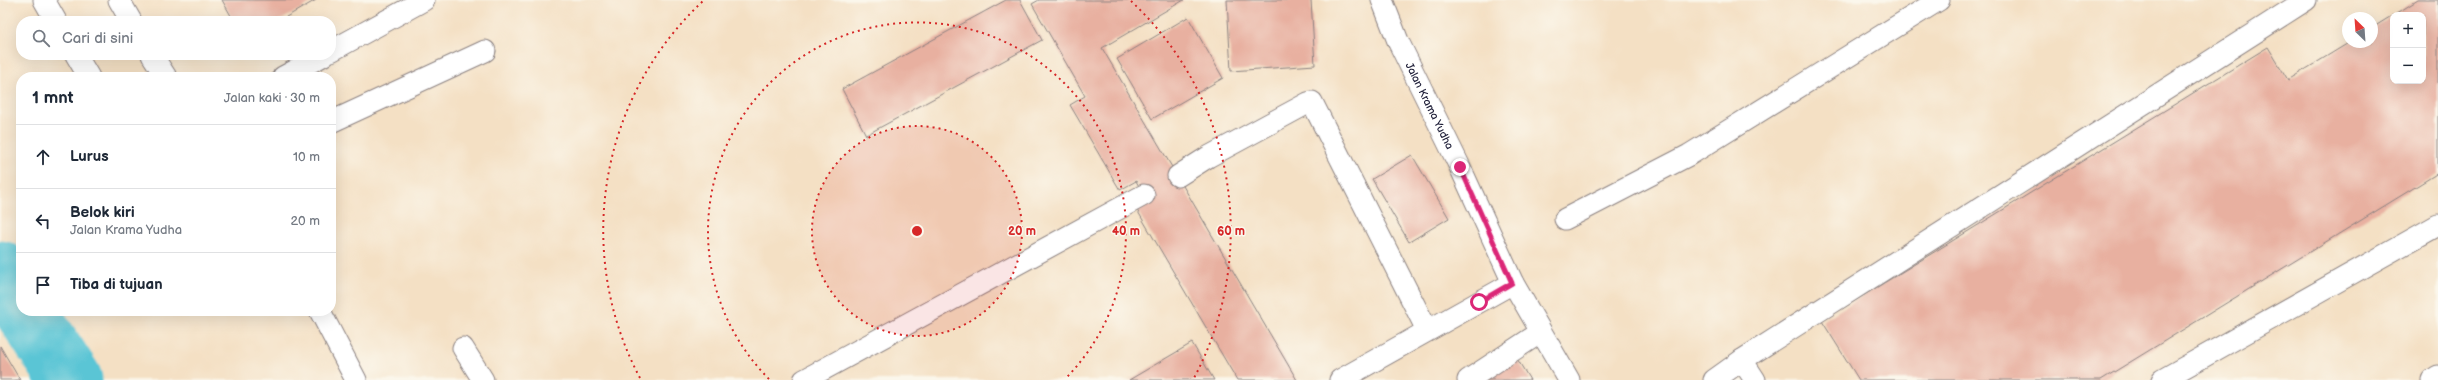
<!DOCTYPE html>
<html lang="id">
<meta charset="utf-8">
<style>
:root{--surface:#fff;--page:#f6f6f7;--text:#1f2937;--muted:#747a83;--line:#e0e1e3}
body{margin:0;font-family:"Balsamiq Sans",sans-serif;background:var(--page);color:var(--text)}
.controls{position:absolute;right:12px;top:12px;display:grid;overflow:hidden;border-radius:8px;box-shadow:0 4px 16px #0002}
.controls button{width:36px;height:36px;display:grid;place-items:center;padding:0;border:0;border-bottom:1px solid var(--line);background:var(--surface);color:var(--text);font:20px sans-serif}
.compass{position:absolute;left:2342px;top:12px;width:36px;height:36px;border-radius:50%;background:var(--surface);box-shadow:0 4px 16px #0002;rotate:335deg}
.stop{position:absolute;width:12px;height:12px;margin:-9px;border:3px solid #db2777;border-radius:50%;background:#fff}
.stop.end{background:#db2777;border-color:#fff;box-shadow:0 1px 4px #0008}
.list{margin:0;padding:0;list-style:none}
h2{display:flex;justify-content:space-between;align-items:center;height:52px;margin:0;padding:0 16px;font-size:17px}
h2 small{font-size:13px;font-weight:400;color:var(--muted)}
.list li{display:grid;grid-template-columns:26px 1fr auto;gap:12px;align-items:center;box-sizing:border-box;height:64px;padding:0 16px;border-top:1px solid var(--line)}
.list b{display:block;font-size:15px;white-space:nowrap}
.list p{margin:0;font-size:13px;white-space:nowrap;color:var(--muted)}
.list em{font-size:13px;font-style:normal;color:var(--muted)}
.icon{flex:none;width:22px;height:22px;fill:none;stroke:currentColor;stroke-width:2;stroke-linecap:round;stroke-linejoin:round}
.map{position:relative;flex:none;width:2438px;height:380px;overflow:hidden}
.search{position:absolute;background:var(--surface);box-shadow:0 4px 16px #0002;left:16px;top:16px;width:320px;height:44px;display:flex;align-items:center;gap:10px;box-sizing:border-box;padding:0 14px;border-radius:16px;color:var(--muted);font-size:15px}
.panel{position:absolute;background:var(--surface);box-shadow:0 4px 16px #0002;left:16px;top:72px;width:320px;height:244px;border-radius:16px}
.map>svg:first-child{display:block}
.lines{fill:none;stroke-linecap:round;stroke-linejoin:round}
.river{stroke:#5ac5d5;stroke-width:63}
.building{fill:#e8b0a0}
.lane-casing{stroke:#8b8180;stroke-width:23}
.lane{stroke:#fff;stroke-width:21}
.route{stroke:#db2777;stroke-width:5}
.ring{fill:none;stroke:#d62828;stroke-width:2;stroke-dasharray:2 4}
.labels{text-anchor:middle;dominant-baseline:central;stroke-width:3;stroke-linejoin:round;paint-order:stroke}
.street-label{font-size:11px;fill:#22223b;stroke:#fbf7ec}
.centre{fill:#d62828;stroke:#fbf7ec;stroke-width:2}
.ring-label{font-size:12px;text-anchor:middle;font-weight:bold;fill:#d62828;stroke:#fbf7ec;stroke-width:3;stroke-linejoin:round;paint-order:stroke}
</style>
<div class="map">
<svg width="2438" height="380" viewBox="0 0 2438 380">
<rect width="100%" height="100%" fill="#fbf7ec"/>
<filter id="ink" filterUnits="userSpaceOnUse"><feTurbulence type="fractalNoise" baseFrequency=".025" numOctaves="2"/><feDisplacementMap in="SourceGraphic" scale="8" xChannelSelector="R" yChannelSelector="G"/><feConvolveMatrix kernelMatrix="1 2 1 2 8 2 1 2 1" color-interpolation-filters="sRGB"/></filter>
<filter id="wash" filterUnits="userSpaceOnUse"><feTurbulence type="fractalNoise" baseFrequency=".012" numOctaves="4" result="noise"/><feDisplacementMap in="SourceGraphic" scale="16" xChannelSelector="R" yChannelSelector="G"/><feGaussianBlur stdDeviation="0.9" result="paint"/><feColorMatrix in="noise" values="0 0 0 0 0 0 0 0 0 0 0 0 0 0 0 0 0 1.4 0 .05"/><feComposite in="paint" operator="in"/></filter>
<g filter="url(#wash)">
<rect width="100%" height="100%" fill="#f4e0c4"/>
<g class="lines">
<!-- river -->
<path class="river" d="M0,272L21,303
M26,311L71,380"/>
</g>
<g id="blocks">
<!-- building -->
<path class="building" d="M222,0H316L279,21H234Z
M1006,0H1020L1042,40L866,135L842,89Z
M1039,0H1184L1102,48L1297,380H1237L1137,210L1144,195L1136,181L1120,190L1070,105L1085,96L1032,4Z
M1227,0H1311L1315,65L1231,71Z
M2418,0H2438V173L2101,380H1859L1822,321L2268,47L2288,80L2350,42H2372V28L2393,15V81H2423V15H2394Z
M1188,17L1223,78L1152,119L1117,59Z
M1412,155L1449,218L1409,242L1372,179Z
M1192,343L1214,380H1129Z
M0,346L20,380H0Z
M1516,357L1530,380H1483Z"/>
</g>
</g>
<g filter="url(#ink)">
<use href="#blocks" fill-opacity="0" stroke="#8b8180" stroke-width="1"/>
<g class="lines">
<defs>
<g id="lane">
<path d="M44,0L56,21"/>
<path d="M119,0L131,21"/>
<path id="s1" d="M1382,0L1398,41L1460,167L1513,283L1569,380"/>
<path d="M331,51L424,0"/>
<path d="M76,55L89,77"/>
<path d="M152,55L166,77"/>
<path d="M283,77L324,55"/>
<path d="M331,122L485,51"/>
<path d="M1178,176L1208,157L1308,103L1312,102L1427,330"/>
<path d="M1565,219L1689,155L1939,0"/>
<path d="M320,311L356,380"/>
<path d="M463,348L483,380"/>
<path d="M804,380L1144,195"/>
<path d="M1340,380L1513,283"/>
<path d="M1468,380L1541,332"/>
<path d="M1714,380L1742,360"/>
<path d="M1755,380L1742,360L2306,0"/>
<path d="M2162,380L2438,225"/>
<path d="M2432,380L2438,376"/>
</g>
</defs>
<!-- lane casing -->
<use href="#lane" class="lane-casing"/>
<!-- lane -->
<use href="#lane" class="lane"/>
</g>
</g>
<g class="lines" filter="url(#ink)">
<!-- route -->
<path class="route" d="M1460,167L1512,283L1479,302"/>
</g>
<!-- distance rings -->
<circle cx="917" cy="231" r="105" fill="#d62828" fill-opacity=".12"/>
<g class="ring">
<circle cx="917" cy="231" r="105"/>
<path d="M769 379A209 209 0 1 1 1065 379"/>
<path d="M640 378A314 314 0 0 1 703 1M1131 1A314 314 0 0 1 1194 378"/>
</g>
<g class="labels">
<!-- street labels -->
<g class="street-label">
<text stroke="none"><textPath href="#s1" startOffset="116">Jalan Krama Yudha</textPath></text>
</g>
</g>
<circle cx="917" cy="231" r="6" class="centre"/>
<g class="ring-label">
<text x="1022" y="235">20 m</text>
<text x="1126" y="235">40 m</text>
<text x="1231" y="235">60 m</text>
</g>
</svg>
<div class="controls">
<button>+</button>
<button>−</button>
</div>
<svg class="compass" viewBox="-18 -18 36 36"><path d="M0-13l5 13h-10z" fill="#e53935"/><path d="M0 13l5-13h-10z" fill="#747a83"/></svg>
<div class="stop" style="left:1479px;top:302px"></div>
<div class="stop end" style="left:1460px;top:167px"></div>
<div class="search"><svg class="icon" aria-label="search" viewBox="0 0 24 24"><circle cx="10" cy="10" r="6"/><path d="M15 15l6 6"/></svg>Cari di sini</div>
<section class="panel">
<h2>1 mnt<small>Jalan kaki · 30 m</small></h2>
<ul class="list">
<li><svg class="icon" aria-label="ahead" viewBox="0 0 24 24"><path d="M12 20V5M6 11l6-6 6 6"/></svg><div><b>Lurus</b></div><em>10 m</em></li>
<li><svg class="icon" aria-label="left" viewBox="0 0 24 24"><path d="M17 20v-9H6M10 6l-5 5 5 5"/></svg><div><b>Belok kiri</b><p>Jalan Krama Yudha</p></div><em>20 m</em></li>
<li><svg class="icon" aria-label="arrive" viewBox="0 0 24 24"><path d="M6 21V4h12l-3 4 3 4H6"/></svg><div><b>Tiba di tujuan</b></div></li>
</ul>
</section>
</div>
